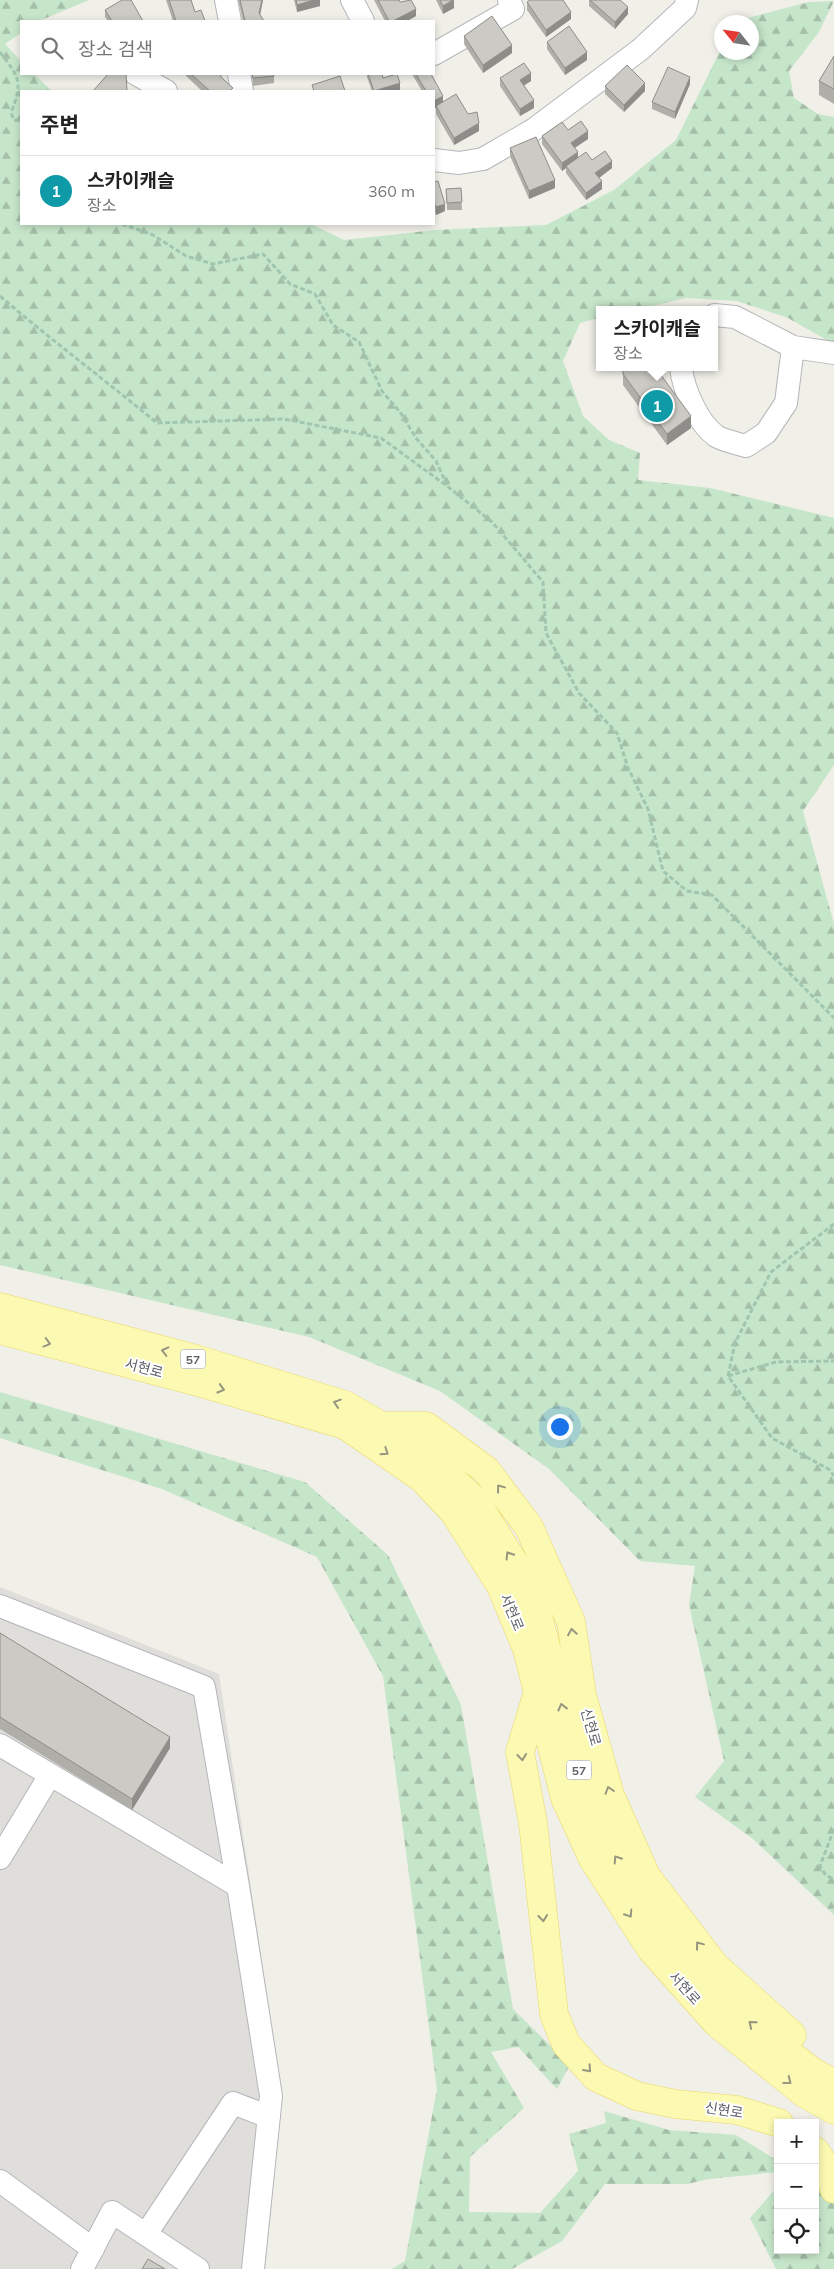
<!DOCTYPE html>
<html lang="ko">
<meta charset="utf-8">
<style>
:root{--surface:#fff;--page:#f2f2f2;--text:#222;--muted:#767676;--line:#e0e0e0;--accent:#0b8043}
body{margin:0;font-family:Mulish,"Noto Sans KR",sans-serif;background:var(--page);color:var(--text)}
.controls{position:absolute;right:15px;bottom:15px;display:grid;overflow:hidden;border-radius:0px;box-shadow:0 2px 8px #0003}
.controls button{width:45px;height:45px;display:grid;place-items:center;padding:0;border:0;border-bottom:1px solid var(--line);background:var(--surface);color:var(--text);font:25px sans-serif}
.compass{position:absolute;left:714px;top:15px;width:45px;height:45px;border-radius:50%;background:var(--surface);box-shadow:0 2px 8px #0003;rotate:300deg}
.you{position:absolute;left:559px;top:1426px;width:18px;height:18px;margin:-12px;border:4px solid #fff;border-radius:50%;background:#1a73e8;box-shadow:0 0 0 8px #1a73e833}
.badge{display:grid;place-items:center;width:32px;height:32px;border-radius:50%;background:var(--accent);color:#fff;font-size:16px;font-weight:700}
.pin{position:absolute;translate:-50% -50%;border:2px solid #fff;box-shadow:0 1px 5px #0006}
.popup{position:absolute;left:596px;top:306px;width:122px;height:65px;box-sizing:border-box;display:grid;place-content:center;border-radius:0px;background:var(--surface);filter:drop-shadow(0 1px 4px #0005);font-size:16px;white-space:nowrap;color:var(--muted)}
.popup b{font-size:19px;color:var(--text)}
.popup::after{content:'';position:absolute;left:50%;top:100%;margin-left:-10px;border:10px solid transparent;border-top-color:var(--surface)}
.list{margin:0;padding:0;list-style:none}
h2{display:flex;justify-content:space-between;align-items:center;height:65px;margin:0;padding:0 20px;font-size:21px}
h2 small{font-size:16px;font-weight:400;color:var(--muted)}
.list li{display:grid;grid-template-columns:32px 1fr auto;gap:15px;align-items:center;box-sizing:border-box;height:70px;padding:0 20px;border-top:1px solid var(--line)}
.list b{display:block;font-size:19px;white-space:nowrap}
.list p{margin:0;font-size:16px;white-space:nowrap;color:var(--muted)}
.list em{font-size:16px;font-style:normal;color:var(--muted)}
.icon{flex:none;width:28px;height:28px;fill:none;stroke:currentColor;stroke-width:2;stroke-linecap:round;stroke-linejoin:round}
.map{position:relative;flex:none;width:834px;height:2269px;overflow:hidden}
.search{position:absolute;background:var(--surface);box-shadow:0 2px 8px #0003;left:20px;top:20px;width:415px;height:55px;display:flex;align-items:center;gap:12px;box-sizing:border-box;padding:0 18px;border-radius:0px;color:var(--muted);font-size:19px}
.panel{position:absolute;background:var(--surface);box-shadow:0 2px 8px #0003;left:20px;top:90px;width:415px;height:135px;border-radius:0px}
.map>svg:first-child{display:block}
.industrial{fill:#dfdeda}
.forest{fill:url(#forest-firs)}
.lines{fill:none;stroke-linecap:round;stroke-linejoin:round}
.minor-casing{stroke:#b5b6bb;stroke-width:24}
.major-casing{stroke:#ebd866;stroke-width:29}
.path{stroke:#a0c6b0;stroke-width:3;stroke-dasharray:5 2.5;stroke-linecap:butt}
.minor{stroke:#fff;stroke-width:22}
.major{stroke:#fbf9b2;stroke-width:28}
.wall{fill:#afaea9}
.shaded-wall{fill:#8f8d89}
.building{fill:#cccac4;stroke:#8f8d89}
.oneway{stroke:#969681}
.labels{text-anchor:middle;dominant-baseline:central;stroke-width:4;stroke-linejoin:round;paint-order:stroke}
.shield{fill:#fff;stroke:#8f9095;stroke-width:1}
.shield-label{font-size:12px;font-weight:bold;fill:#5f6167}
.street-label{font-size:14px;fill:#5f6167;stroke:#fff}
</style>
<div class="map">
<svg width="834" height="2269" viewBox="0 0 834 2269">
<defs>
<pattern id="forest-firs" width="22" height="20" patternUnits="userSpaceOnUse" patternTransform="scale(1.25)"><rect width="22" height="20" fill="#c6e6ca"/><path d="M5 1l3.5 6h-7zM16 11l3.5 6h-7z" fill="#a4bea8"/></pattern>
</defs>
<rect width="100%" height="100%" fill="#f0efe8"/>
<!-- industrial -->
<path class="industrial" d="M0,1587L219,1674L282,2095L265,2269H0Z"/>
<!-- forest -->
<path class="forest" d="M0,0H89L39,21H21V33L5,44L21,61V74H34L52,91H21V224H311L344,240L435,230L546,225L614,190L676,140L721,49L722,52H752V22H741L744,19L809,2L834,1L819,32L789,71L794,98L818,114L834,117V341L832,343L788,318L737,301L686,298L636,310H600L599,318L580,323L563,361L583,416L609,440L640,453L638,480L710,488L834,518V765L803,811L834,924V1915L753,1839L695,1797L724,1761L689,1605L695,1566L640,1561L549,1469L440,1391L309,1337L0,1265Z
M0,1392L305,1482L388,1555L461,1705L513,2009L570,2065L557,2089L518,2047L491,2052L524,2108L470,2157L469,2212L540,2213L578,2171L569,2134L606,2123L604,2111L669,2130L736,2135L778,2161V2172L709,2179L687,2184H605L562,2241L512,2269H392L405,2261L437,2089L383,1676L317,1557L162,1489L0,1438Z
M834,2157V2269H776L750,2218L778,2186V2250H815V2163Z"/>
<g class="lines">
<defs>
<path id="minor" d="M226,0L230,21
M352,0L363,21
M434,54L513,9L509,0
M136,74L166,91
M239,74L242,91
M434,160L459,163L483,159L533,130L641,49L685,8L687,0
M714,315L735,317L793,347L834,353
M681,367C683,389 698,423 716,436C724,441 737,443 746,446L766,433L786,403L793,347
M0,1606L204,1687L238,1886
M0,1745L238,1886L271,2096L253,2269
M0,1858L50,1775
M0,2181L93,2249
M146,2234L233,2103L269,2117
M82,2269L112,2212L198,2269"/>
<path id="major" d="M0,1307L196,1359L345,1405L418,1447L477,1503L532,1592L574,1757L589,1802L611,1850L673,1946L750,2023L810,2070L834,2084
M0,1330L202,1383L345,1425L422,1478L454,1512L501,1586L527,1649L565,1798L593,1859L651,1949L717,2023L804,2093L834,2110
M381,1426H426L486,1470L529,1527L571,1622L582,1695L610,1795L646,1876L715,1966L792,2035
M537,1695L520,1752L533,1823L554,2014L566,2044L596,2077L637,2096L675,2104L737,2110L779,2123
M815,2151L831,2175L834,2189"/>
</defs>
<!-- minor casing -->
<use href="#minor" class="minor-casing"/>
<!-- major casing -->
<use href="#major" class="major-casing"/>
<!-- path -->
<path class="path" d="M0,52C20,79 23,81 11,113L14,120L21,121
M122,224L153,235L186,256L213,264L263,254L290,284L315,294L333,325L359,342L382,391L400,412L416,438L436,461L447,485
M0,296C51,340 105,380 157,423L284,419L381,438L447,486L492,522L543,582L546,633L579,693L617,733L628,768L648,809L663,871L687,891L712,895L834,1018
M834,1224L771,1272L735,1343L728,1376L772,1438L830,1470L834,1476
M728,1376L776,1362L834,1361
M834,1829L820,1866L825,1874L834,1880"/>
<!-- minor -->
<use href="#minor" class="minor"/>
<!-- major -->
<use href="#major" class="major"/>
</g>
<!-- wall -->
<path class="wall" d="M166,0H191L195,12L205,21H173Z
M238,0H263L260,15L264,21H243Z
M294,0H320V6L297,12Z
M374,0H399L400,2L416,16L407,21H385Z
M436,0H454V8L443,14Z
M589,0H620L628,14L615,29L589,6Z
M527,2L571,19L546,37L527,10Z
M105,10L143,21H108L105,17Z
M464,36L512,53L483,73L464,44Z
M547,42L587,60L565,75L547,49Z
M834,56V104L819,95V81Z
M186,74H221V77L233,91H202L186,76Z
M252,74H274V83L253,86Z
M367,74H382L383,78L400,90L397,91H372L367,77Z
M412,74H431L443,102L468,114L479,131L454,145L436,114V108L434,109V91H422Z
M500,78L531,81L524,85L534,108L520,116L500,86Z
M690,84L675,119L652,109V102Z
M605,86L645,91L624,112L605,94Z
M568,130L588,139L575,148L578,158L592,160L612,168L599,178L602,189L586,200L566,173V168L562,171L542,144V136Z
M510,148L555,188L529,199L510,156Z
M434,182L445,211L436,215L434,210Z
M461,188L462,210H447L446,189Z
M623,367L655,368L691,428L667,445L623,385Z
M0,1633L170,1748L132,1810L0,1729Z"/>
<!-- shaded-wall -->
<path class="shaded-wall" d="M262,0H263L259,20V13Z
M314,0H320V6L297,12V5Z
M454,0V8L443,14V6Z
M628,7V14L615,29V22Z
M416,9V16L407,21H393Z
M571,12V19L546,37V30Z
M512,45V53L483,73V65Z
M587,52V60L565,75V68Z
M531,73V81L520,88V80Z
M690,77V84L675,119V112Z
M400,83V90L397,91H374Z
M645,83V91L624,112V105Z
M443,96V103L434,109V101Z
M534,100V108L520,116V109Z
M479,123V131L454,145V138Z
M588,131V139L571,150V143Z
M578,152V159L566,166V168L562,171V163Z
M612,161V168L595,181V173Z
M555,180V188L529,199V191Z
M602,181V189L586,200V193Z
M445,204V211L436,215V207Z
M691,416V428L667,445V434Z
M170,1737V1748L132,1810V1799Z"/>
<!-- building -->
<path class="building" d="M122,0H131L143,21H112L105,10Z
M169,0H191L195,12L201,10L205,21H176Z
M240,0H262L259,13L264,21H245Z
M296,0H314L297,5Z
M378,0H399L400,2L411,0L416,9L393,21H389Z
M440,0H453L443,6Z
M530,0H563L571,12L546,30L527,2Z
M590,0H620L628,7L615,22Z
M492,16L512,45L483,65L464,36Z
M569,26L587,52L565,68L547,42Z
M834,56V89L819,81Z
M524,63L531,73L520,80L534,100L520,109L500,78Z
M627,65L645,83L624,105L605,86Z
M668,67L690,77L675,112L652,102Z
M108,74H126L127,91H93Z
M191,74H221V77L233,88L230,91H210Z
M252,74H274V76L253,78Z
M368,74H382L383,78L397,74L400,83L374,91Z
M416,74H431L443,96L434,101V91H426Z
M340,76L345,91H314L312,85Z
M456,94L468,114L477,112L479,123L454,138L436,106Z
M581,121L588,131L571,143L578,152L562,163L542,136L562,122L568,130Z
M536,137L555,180L529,191L510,148Z
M605,151L612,161L595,173L602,181L586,193L566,166L586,152L592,160Z
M438,181L445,204L436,207L434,202V182Z
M461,188L462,202L447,203L446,189Z
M623,367H655L691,416L667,434L623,374Z
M0,1633L170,1737L132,1799L0,1717Z
M148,2259L165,2269H142Z"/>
<!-- one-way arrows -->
<defs><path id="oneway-chevron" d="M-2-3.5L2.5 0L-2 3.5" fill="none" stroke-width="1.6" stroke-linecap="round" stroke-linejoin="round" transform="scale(1.25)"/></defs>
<g class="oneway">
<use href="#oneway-chevron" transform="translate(47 1343) rotate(15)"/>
<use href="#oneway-chevron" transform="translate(165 1351) rotate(-166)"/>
<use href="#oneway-chevron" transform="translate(221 1389) rotate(16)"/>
<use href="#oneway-chevron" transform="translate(337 1403) rotate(-162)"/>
<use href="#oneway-chevron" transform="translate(385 1452) rotate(34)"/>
<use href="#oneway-chevron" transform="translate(500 1488) rotate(-127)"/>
<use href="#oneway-chevron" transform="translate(509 1555) rotate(-122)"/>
<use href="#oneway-chevron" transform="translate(572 1632) rotate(-99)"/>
<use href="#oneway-chevron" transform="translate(562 1707) rotate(-104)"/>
<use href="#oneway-chevron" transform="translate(522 1757) rotate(84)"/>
<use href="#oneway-chevron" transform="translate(609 1790) rotate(-108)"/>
<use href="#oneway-chevron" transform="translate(617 1859) rotate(-123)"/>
<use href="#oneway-chevron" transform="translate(629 1914) rotate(57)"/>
<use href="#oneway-chevron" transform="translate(543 1918) rotate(84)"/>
<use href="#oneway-chevron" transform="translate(699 1945) rotate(-127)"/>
<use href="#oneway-chevron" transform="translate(752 2024) rotate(-140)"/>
<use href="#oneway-chevron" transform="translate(588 2069) rotate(48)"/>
<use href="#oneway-chevron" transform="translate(788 2081) rotate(38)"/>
</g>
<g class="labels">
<!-- shield labels -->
<g class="shield">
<rect x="180.5" y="1349.5" width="25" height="19" rx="4"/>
<rect x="566.5" y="1760.5" width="25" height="19" rx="4"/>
</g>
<g class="shield-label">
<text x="193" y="1359">57</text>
<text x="579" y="1770">57</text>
</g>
<!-- street labels -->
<g class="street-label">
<text transform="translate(144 1368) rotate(15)">서현로</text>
<text transform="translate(512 1612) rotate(67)">서현로</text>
<text transform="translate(591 1727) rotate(74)">신현로</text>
<text transform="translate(685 1988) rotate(48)">서현로</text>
<text transform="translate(724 2110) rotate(9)">신현로</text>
</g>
</g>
</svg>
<div class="controls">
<button>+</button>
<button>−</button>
<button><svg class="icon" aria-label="locate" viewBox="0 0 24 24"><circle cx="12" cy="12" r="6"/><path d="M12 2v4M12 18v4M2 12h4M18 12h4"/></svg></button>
</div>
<svg class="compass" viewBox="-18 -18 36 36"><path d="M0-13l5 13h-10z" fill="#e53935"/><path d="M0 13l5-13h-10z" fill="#767676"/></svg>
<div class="you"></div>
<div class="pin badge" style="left:657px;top:406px;background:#0f9aa8">1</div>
<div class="popup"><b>스카이캐슬</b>장소</div>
<div class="search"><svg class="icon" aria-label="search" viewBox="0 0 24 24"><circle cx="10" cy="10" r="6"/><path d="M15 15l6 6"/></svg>장소 검색</div>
<section class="panel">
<h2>주변<small></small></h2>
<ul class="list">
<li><span class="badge" style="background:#0f9aa8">1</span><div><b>스카이캐슬</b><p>장소</p></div><em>360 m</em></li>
</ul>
</section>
</div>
